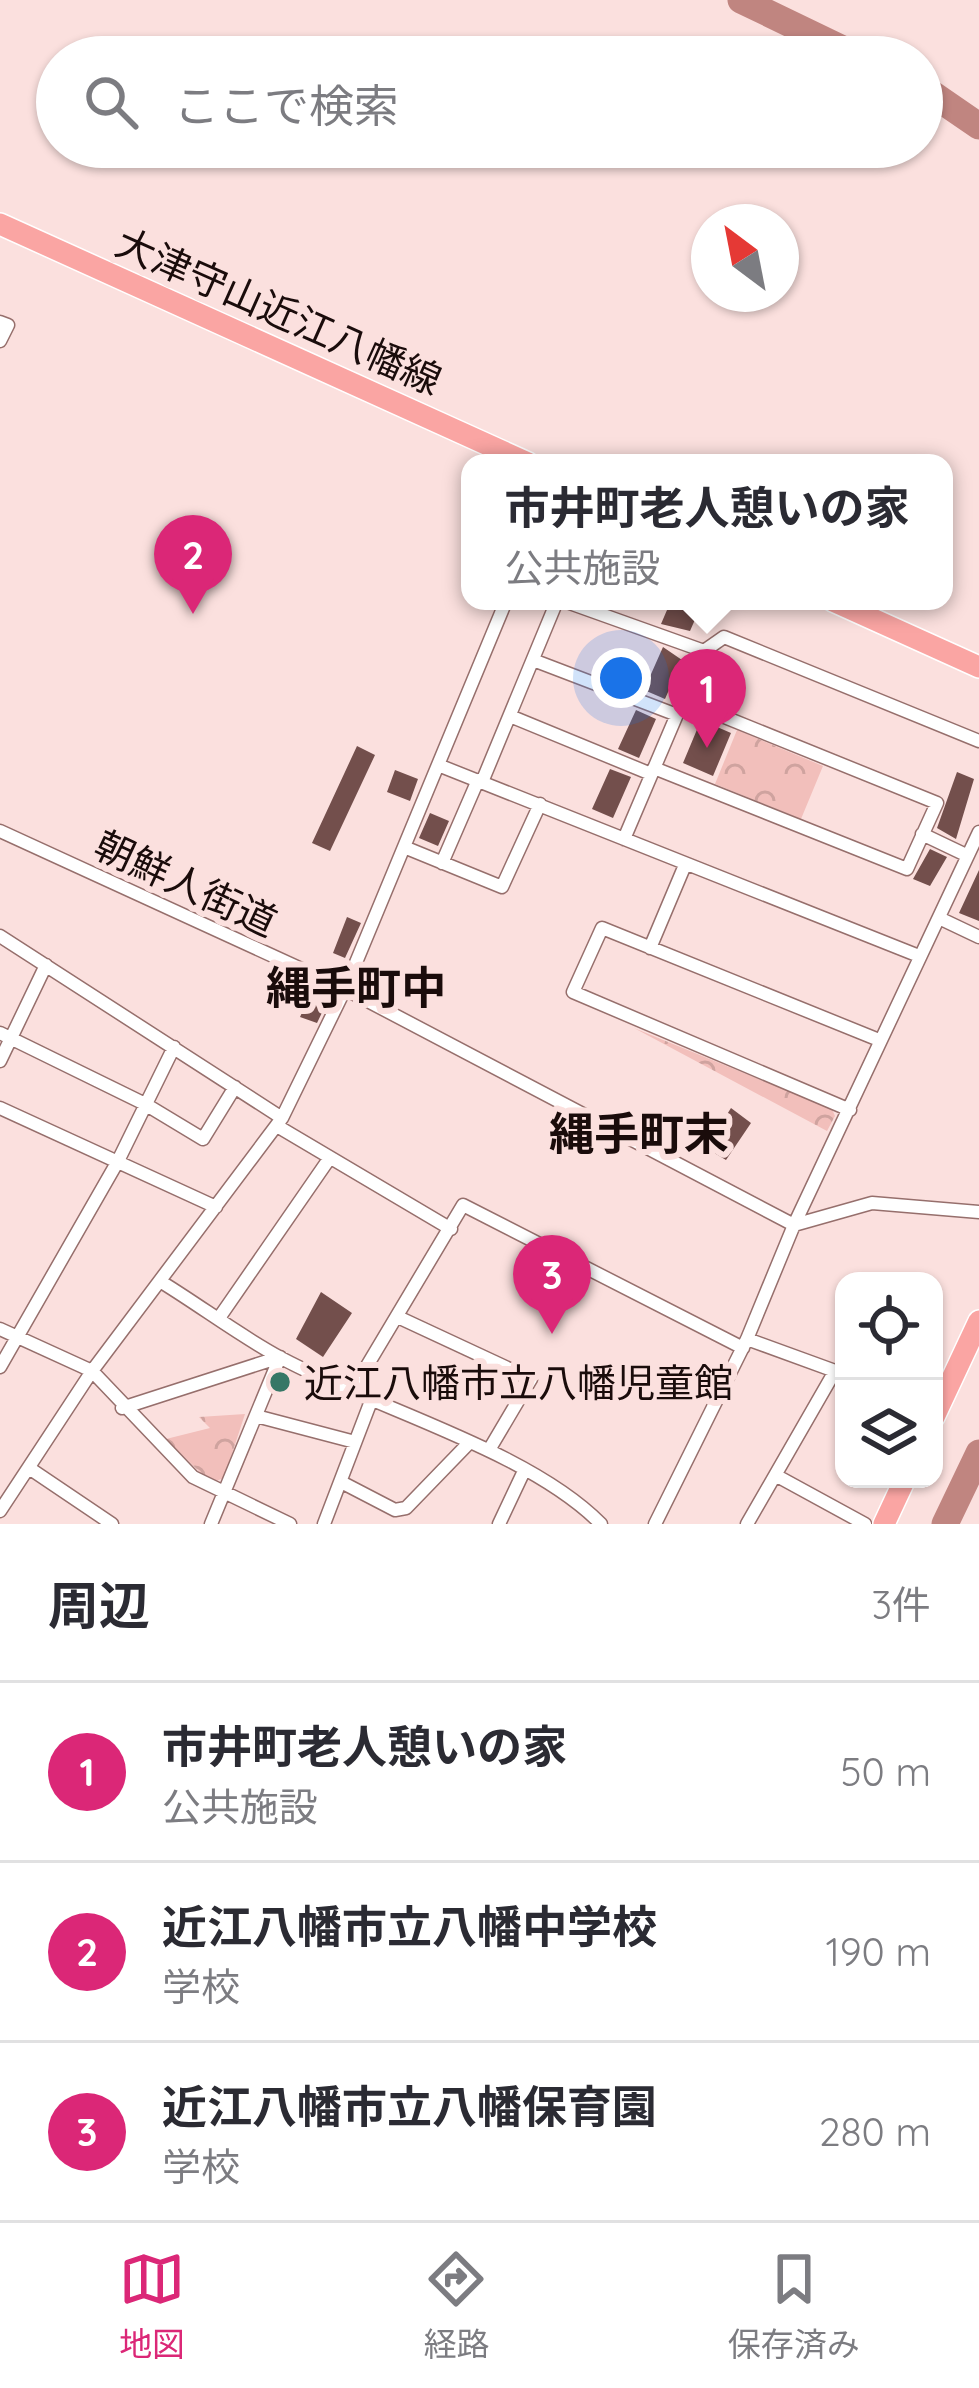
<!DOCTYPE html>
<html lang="ja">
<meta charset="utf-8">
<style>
:root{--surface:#fff;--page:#f2f2f3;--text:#2b2b33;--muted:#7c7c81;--line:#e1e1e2;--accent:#db2777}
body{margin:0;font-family:Quicksand,"Noto Sans JP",sans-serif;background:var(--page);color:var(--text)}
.controls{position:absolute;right:36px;bottom:36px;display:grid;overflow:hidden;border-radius:24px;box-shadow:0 3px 9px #0004}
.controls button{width:108px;height:108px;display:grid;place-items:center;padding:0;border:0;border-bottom:3px solid var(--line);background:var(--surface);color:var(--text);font:60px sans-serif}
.compass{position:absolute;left:691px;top:204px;width:108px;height:108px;border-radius:50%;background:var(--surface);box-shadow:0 3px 9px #0004;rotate:328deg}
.you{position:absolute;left:621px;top:678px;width:42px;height:42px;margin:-30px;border:9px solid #fff;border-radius:50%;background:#1a73e8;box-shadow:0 0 0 18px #1a73e833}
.badge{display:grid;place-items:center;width:78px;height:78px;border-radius:50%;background:var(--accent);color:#fff;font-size:39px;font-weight:700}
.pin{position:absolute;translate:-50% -99px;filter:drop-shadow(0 3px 6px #0008)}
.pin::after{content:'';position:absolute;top:63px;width:42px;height:36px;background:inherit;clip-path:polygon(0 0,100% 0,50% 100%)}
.popup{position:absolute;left:461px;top:454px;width:492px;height:156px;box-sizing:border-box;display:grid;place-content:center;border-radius:24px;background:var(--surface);filter:drop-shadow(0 3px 9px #0005);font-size:39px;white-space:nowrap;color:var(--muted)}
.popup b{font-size:45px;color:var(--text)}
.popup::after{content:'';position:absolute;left:50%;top:100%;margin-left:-24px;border:24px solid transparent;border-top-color:var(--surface)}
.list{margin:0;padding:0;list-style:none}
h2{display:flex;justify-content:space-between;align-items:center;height:156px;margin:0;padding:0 48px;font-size:51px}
h2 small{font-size:39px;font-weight:400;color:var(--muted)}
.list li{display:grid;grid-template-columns:78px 1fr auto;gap:36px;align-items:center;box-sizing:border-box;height:180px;padding:0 48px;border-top:3px solid var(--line)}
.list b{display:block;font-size:45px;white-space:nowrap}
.list p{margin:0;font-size:39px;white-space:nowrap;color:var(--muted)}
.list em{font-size:39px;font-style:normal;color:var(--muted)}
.icon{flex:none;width:66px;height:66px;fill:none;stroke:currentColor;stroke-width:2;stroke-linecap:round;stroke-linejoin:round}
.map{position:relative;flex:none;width:979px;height:1524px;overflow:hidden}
.search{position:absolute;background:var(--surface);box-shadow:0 3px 9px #0004;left:36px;right:36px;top:36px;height:132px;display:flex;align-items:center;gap:30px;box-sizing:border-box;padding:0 42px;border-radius:66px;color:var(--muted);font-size:45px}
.sheet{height:696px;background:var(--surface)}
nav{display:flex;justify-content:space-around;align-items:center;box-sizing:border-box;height:168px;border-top:3px solid var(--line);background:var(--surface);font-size:33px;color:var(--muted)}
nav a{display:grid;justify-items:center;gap:6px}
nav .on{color:var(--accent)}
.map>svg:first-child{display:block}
</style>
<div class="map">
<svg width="979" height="1524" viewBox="0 0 979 1524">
<defs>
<pattern id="park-crowns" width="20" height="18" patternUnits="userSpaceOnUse" patternTransform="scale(3)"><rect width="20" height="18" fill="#f2bfbb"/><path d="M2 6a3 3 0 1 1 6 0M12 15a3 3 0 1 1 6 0" fill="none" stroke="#cfa39f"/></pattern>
</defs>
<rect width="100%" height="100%" fill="#fbe0de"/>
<path fill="url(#park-crowns)" d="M737,730L823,766L801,819L715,784Z
M634,1028L832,1109L835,1116L827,1131Z
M245,1414L224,1478L211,1483L166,1439L210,1428L199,1417Z"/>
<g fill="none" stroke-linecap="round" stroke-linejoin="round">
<path stroke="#c08580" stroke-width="27" d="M741,0L859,57
M922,87L979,126
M945,1524L979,1453"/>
</g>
<path fill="#734f4c" d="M670,603L697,615L690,631L661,624Z
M663,647L682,660L665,699L644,690Z
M636,710L656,719L639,758L618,749Z
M701,720L731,733L713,776L683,763Z
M357,746L375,755L330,851L312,843Z
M610,769L631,777L613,818L592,809Z
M395,770L418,779L410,801L387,792Z
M957,772L974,779L956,839L937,828Z
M430,813L449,821L438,846L419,838Z
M930,849L947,857L930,886L913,879Z
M979,870V921L959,913Z
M347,917L361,923L345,958L333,953Z
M312,991L329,998L317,1023L300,1017Z
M731,1108L751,1123L726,1160L706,1148Z
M321,1292L352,1313L323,1357L296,1339Z"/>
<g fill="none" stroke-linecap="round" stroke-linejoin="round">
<g stroke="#966f6c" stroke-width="15">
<path id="street" d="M0,322L8,325L0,341
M564,601L704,651
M533,660L677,715
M510,716L651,774
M438,765L919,956
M654,768L907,869L937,803L685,701
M482,782L557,601
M0,831L345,989L794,1225L979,832
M922,834L966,855
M624,839L704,651L724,637L979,741
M404,847L502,887L540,804
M442,863L478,780
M939,918L979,937
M0,936L282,1118
M650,948L685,865
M0,1033L145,1104L203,1139L235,1087
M0,1061L46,965
M0,1108L216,1207
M850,1110L573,992L602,928L879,1040
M277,1126L451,1229
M163,1283C202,1307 240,1336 281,1358C376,1409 528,1450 601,1524
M219,1318L329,1159
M400,1318L531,1379L489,1450
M0,1329L92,1371L193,1477L290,1524
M0,1367L118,1161L174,1047
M352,1391L463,1205L743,1348
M122,1408L280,1357
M256,1416L355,1442
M29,1468L112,1524
M777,1476L865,1524
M343,1483L395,1510L406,1508L467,1445
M0,1511L92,1371L282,1118L345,989L506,601
M211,1524L280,1357
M324,1524L371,1401
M499,1524L524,1471
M655,1524L747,1339L794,1225L872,1203L979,1212
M747,1524L835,1371L747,1339"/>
</g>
<g stroke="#fff" stroke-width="24">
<path id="primary" d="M0,224L528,463
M833,601L979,667
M934,1417L979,1321
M884,1524L905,1479"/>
</g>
<use href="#street" stroke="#fff" stroke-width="12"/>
<use href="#primary" stroke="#faa5a3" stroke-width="21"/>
</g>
<circle fill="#367766" stroke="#fbe0de" stroke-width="4.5" cx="280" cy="1382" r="12"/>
<g text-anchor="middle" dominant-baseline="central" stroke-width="12" stroke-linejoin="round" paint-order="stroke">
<g font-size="39" fill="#1a0c0b" stroke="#fbe0de">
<text transform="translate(279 311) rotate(24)">大津守山近江八幡線</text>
<text transform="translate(186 883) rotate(25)">朝鮮人街道</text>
</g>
<g font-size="39" fill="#1a0c0b" stroke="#fbe0de" text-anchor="start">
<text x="304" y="1382">近江八幡市立八幡児童館</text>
</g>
<g font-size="45" font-weight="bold" fill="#1a0c0b" stroke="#fbe0de">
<text x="356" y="987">縄手町中</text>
<text x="639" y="1133">縄手町末</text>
</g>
</g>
</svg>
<div class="controls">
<button><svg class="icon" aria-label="locate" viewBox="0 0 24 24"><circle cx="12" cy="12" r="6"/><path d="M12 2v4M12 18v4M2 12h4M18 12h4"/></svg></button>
<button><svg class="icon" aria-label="layers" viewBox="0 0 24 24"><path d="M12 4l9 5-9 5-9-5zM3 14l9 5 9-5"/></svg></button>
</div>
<svg class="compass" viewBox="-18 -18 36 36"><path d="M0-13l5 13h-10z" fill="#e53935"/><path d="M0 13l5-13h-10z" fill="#7c7c81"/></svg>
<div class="you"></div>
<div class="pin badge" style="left:707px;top:748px">1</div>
<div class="popup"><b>市井町老人憩いの家</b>公共施設</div>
<div class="pin badge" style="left:193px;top:614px">2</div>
<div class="pin badge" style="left:552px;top:1334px">3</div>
<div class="search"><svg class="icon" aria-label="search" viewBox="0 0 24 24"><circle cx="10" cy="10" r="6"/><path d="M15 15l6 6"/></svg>ここで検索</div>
</div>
<section class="sheet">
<h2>周辺<small>3件</small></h2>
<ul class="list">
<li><span class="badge">1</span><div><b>市井町老人憩いの家</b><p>公共施設</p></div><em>50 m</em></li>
<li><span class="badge">2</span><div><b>近江八幡市立八幡中学校</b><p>学校</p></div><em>190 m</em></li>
<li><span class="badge">3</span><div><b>近江八幡市立八幡保育園</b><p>学校</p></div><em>280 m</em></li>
</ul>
</section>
<nav>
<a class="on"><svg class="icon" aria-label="map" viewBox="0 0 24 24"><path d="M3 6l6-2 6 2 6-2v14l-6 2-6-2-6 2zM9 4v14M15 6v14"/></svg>地図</a>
<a><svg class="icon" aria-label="directions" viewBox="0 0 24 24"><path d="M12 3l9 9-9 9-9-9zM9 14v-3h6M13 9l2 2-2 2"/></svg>経路</a>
<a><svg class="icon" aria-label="saved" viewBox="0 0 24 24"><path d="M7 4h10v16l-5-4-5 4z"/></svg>保存済み</a>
</nav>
